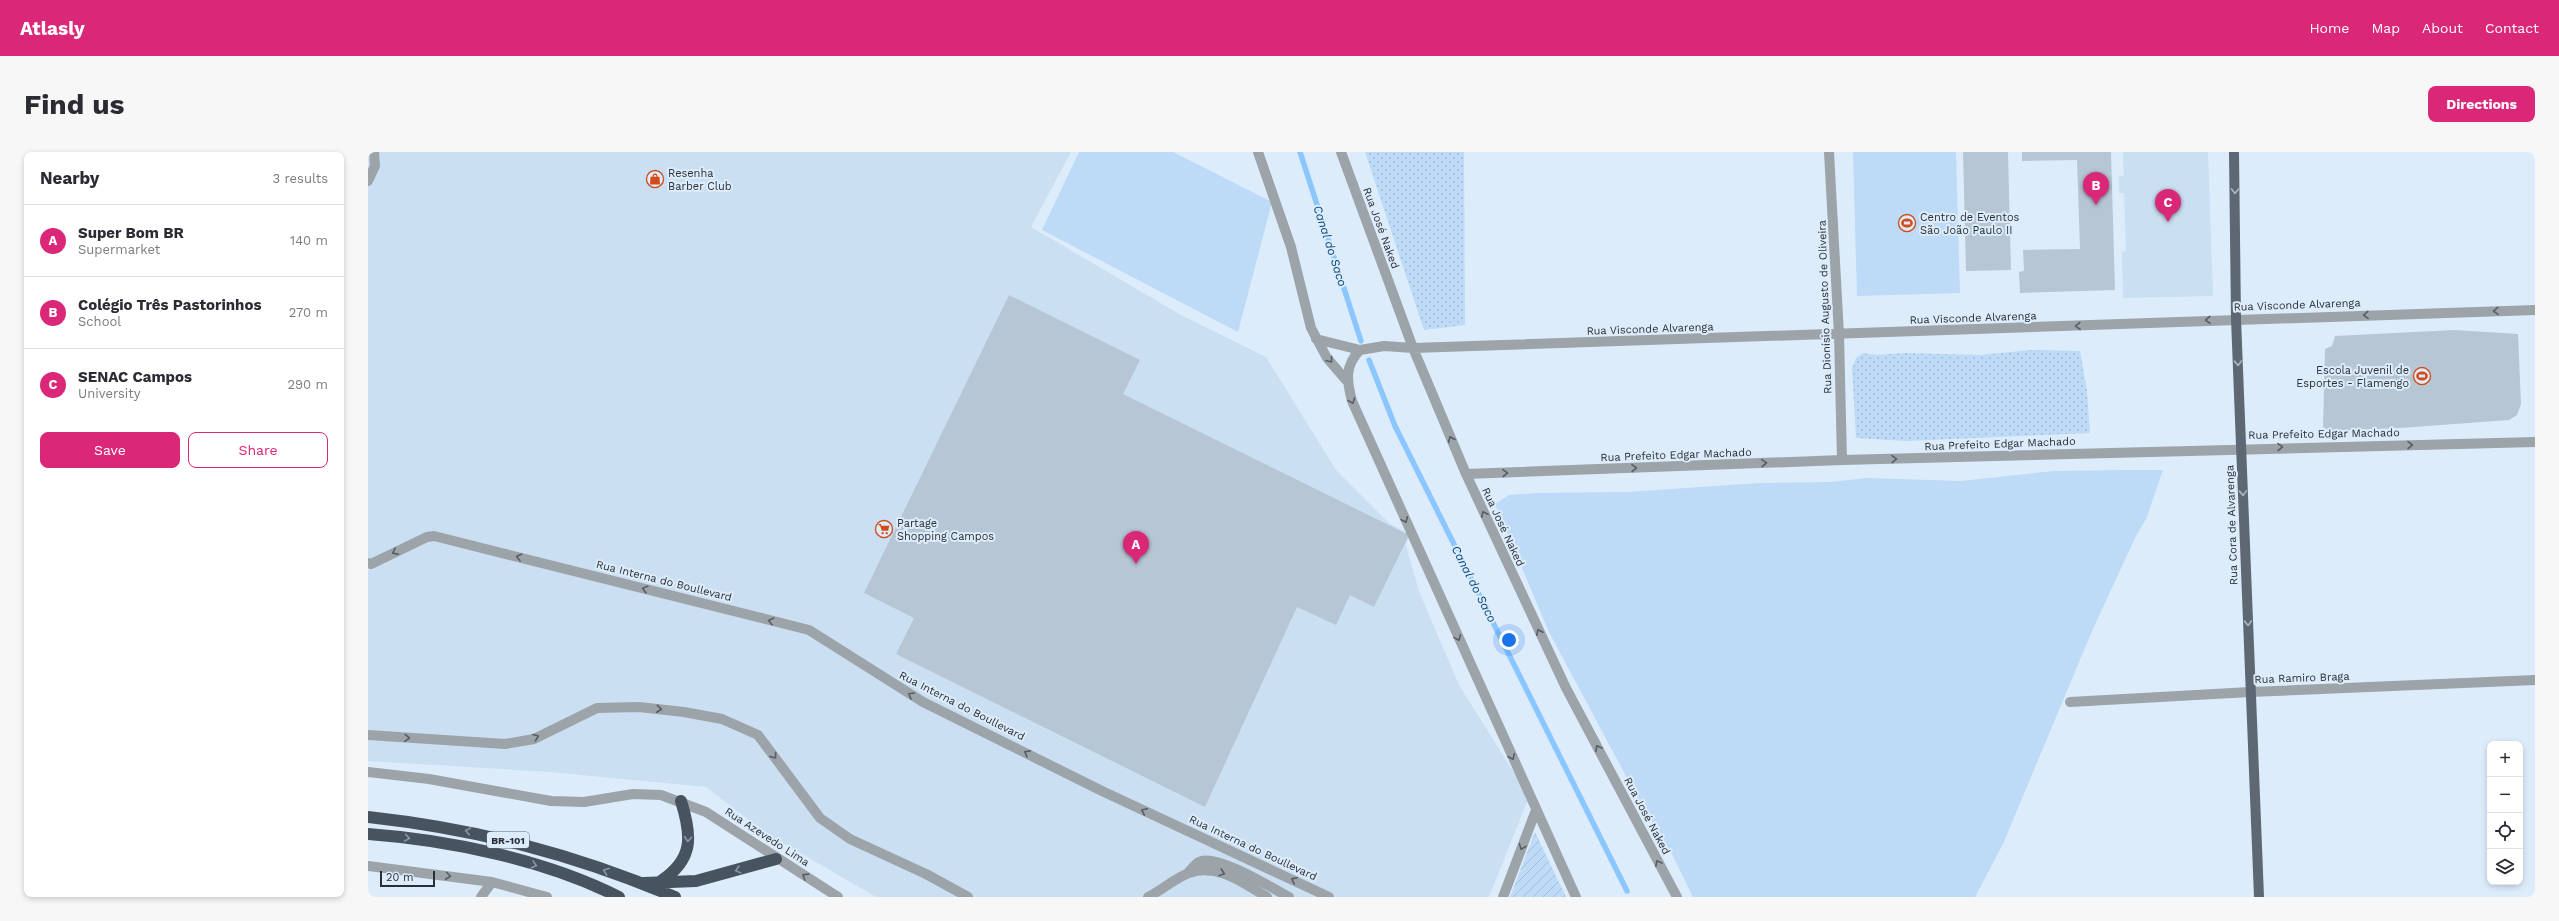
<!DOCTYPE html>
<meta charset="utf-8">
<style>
:root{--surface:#fff;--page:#f7f7f7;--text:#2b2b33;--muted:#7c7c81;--line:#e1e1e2;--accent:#db2777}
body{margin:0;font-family:"Work Sans",sans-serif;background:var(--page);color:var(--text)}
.controls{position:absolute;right:12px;bottom:12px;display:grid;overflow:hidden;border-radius:8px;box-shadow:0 2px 6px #0003}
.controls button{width:36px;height:36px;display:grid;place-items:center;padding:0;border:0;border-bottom:1px solid var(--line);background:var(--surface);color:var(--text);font:20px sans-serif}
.scale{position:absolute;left:12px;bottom:10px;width:55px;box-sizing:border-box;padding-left:4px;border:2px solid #2a2f35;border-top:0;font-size:11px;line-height:14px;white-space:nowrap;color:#2a2f35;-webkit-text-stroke:3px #ddecfb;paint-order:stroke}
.you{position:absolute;left:1141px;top:488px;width:14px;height:14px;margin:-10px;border:3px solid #fff;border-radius:50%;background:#1a73e8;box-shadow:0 0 0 6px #1a73e833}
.badge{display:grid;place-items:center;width:26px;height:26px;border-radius:50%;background:var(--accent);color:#fff;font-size:13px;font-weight:700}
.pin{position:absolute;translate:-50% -33px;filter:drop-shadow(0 1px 2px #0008)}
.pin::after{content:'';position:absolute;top:21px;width:14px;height:12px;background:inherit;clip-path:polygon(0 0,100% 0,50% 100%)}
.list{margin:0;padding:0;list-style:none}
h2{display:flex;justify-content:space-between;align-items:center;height:52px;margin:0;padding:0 16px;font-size:17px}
h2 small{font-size:13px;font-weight:400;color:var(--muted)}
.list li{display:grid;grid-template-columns:26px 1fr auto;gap:12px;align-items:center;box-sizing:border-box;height:72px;padding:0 16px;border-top:1px solid var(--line)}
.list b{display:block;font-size:15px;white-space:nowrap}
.list p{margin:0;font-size:13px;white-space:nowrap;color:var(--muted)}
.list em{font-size:13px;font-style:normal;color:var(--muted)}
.actions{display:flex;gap:8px;padding:12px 16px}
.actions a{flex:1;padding:9px 0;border:1px solid var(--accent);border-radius:8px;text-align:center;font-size:14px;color:var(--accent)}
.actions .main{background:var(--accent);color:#fff}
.icon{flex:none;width:22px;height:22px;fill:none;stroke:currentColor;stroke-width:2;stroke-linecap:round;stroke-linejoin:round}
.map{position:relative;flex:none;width:2167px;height:745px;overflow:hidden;border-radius:8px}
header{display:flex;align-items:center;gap:24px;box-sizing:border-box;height:56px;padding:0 20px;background:var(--accent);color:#fff}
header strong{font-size:19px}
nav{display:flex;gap:22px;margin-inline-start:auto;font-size:14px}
.intro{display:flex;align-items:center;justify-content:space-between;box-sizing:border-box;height:96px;padding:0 24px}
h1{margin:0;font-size:28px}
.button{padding:10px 18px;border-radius:8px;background:var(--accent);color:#fff;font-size:14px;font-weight:700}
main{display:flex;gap:24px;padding:0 24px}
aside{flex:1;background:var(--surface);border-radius:8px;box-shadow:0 2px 6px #0003}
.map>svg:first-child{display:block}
</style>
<header>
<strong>Atlasly</strong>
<nav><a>Home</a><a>Map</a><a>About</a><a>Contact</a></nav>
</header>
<div class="intro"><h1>Find us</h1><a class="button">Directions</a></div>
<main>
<aside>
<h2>Nearby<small>3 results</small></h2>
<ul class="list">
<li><span class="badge">A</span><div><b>Super Bom BR</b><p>Supermarket</p></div><em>140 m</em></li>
<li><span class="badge">B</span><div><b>Colégio Três Pastorinhos</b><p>School</p></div><em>270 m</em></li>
<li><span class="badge">C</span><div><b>SENAC Campos</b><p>University</p></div><em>290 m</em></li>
</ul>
<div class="actions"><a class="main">Save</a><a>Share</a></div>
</aside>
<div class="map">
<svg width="2167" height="745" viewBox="0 0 2167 745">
<defs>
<pattern id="grass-dots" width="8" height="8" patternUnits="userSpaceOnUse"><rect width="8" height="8" fill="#bddaf6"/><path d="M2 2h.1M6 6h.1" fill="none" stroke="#a3bbd4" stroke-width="1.8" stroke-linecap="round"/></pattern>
<pattern id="garden-furrows" width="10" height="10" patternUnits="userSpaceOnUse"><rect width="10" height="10" fill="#bddaf6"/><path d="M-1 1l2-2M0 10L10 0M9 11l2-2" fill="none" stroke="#a3bbd4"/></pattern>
</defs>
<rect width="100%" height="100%" fill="#ddecfb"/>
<path fill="#cadff2" d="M0,0H703L663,75L813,163L898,205L968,318L1022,372L1041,382L1038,394L1052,442L1091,533L1161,645L1121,745H508L398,681L338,635L182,620L0,609Z
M1755,0H1840L1845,144L1755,146L1754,100L1758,99L1756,41H1751V24H1756Z"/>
<path fill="url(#grass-dots)" d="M997,0H1096L1097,173L1056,178Z
M1663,198L1712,199L1719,239L1722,281L1538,289L1488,286L1484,216L1488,206L1495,201L1508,203L1536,201L1613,203Z"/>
<path fill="#bddaf6" d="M711,0H805L904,50L870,180L674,78Z
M1485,0H1588L1592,141L1489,144Z
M1756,318H1795L1778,367L1767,386L1724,479L1635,692L1607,745H1325L1304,702L1274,654L1181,480L1127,352L1141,343L1168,341L1259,340L1391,331L1462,330L1499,326L1592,329L1686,319Z"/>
<path fill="url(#garden-furrows)" d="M1167,680L1198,745H1142Z"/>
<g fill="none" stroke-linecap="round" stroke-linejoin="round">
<path stroke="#8cc6ff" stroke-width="5.5" d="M932,0L993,189
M1001,208L1027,274L1259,739"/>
</g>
<path fill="#b7c6d4" d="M1595,0H1640L1643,118L1598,119Z
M1654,0H1743L1747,138L1652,141L1651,120L1656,119L1655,98L1712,97L1709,8L1654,9Z
M641,143L772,208L755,242L1041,383L1006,455L982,443L968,473L929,455L837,655L528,502L546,466L496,441Z
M2086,178L2150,182L2153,252L2149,263L2141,268L2032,276L1962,279L1955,275L1957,197L1964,194L1967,184Z"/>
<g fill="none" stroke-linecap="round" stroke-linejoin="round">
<path stroke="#9ca3a9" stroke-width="10" d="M890,0L923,95L943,176L959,206L978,228
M973,0L1045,196L1098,322L1198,536L1309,745
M1461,0L1471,183L1474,308
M0,29L7,14L6,0
M948,187L992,198
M1098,322L1474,308L2167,290
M0,411L3,412L59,385L66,384L441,478L555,550L734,639L961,745
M1702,550L1882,540L2167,528
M0,583L137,592L166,587L229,556L271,555L316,560L354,567L390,583L452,666L482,687L558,722L600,745
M0,620L61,627L183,649L216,650L265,642L293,643L338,660L470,745
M0,714L124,730L179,745
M820,721C823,718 827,712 831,710C848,701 904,736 921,745
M113,745L124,730
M780,745C794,738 807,726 821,721C850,711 875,731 899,745
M1135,745L1168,658
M1208,745L984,249C979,230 976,214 992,198L1016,194L1045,196L2167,158"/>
<path stroke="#5d6873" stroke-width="10" d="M1866,0L1868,167L1891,745"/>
<path stroke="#47535f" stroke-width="12" d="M0,665C109,677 206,702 307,745
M0,682C82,688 178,708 251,745
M293,729C326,707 324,684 313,649
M276,731L328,729L408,707"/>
</g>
<defs><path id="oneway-chevron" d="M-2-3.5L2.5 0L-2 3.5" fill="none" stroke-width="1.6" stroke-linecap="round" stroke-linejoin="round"/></defs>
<g stroke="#aab7c5">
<use href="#oneway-chevron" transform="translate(1867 39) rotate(90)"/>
<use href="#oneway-chevron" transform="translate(1870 211) rotate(88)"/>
<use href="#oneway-chevron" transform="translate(1875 341) rotate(88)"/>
<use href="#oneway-chevron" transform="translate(1880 471) rotate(88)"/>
</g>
<g stroke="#585d63">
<use href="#oneway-chevron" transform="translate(2128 159) rotate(178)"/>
<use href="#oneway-chevron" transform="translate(1998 163) rotate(178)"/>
<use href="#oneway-chevron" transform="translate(1840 168) rotate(178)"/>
<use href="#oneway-chevron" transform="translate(1710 174) rotate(178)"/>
<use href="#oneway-chevron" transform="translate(962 208) rotate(52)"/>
<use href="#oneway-chevron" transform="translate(984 249) rotate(70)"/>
<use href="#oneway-chevron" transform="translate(1083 287) rotate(-113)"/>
<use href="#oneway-chevron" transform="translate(2042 293) rotate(-1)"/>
<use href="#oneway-chevron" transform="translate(1912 295) rotate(-1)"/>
<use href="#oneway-chevron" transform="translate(1526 307) rotate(-2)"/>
<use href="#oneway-chevron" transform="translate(1396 311) rotate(-2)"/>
<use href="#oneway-chevron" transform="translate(1266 316) rotate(-2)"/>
<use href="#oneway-chevron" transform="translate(1137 321) rotate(-2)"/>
<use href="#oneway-chevron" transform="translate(1116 362) rotate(-115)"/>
<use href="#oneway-chevron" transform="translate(1037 368) rotate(66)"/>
<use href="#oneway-chevron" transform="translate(27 400) rotate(154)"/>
<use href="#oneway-chevron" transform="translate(151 405) rotate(-166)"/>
<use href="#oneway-chevron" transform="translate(277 437) rotate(-165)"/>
<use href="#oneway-chevron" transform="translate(403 469) rotate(-166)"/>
<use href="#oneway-chevron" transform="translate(1171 480) rotate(-115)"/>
<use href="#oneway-chevron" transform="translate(1090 486) rotate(66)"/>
<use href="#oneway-chevron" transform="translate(543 543) rotate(-150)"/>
<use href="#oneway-chevron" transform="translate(291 557) rotate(6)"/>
<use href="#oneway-chevron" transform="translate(168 585) rotate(-21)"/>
<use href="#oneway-chevron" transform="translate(39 586) rotate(3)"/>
<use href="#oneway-chevron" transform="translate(1230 596) rotate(-118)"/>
<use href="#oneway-chevron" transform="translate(659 601) rotate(-152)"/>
<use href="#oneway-chevron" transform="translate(406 604) rotate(54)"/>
<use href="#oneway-chevron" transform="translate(1144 605) rotate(66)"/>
<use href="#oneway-chevron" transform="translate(776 659) rotate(-155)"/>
<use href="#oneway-chevron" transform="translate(1154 695) rotate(111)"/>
<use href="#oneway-chevron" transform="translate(1290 711) rotate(-118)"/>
<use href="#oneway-chevron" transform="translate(854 721) rotate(19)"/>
<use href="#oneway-chevron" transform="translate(80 724) rotate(7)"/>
<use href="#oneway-chevron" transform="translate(437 724) rotate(-148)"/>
<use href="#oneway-chevron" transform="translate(926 728) rotate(-154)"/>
</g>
<g stroke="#8a98a5">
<use href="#oneway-chevron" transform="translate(100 679) rotate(-169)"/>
<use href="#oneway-chevron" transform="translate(39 686) rotate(9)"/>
<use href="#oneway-chevron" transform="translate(320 687) rotate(94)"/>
<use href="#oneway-chevron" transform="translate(166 713) rotate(15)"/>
<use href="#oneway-chevron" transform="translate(370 718) rotate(165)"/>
<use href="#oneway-chevron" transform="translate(238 719) rotate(-159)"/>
</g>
<defs>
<g id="shop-ring" transform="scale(0.9)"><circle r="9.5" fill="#ddecfb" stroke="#d24b18" stroke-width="1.5"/><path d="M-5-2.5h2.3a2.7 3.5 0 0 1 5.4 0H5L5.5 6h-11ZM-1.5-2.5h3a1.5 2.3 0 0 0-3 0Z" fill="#d24b18"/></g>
<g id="stadium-ring" transform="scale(0.9)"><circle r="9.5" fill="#ddecfb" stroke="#d24b18" stroke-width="1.5"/><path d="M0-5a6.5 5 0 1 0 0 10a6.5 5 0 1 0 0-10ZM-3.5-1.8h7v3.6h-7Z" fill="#d24b18"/></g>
<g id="supermarket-ring" transform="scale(0.9)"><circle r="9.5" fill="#ddecfb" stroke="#d24b18" stroke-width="1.5"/><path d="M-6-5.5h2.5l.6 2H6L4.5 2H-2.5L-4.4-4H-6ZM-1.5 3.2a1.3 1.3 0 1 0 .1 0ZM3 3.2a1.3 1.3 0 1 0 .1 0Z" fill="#d24b18"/></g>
</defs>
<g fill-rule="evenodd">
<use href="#shop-ring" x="287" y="27"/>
<use href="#stadium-ring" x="1539" y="71"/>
<use href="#stadium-ring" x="2054" y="224"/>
<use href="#supermarket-ring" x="516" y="377"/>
</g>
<g text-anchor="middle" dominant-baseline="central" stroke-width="4" stroke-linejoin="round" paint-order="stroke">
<rect fill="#ddecfb" stroke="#606870" stroke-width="1" x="119" y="680" width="42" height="16" rx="3"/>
<g font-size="10" font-weight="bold" fill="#2a2f35">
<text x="140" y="688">BR-101</text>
</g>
<g font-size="11" fill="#2a2f35" stroke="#ddecfb" text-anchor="start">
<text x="300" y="21">Resenha<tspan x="300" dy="13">Barber Club</tspan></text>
<text x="1552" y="65">Centro de Eventos<tspan x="1552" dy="13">São João Paulo II</tspan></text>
<text x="2041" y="218" text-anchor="end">Escola Juvenil de<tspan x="2041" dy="13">Esportes - Flamengo</tspan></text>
<text x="529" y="371">Partage<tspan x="529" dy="13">Shopping Campos</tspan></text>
</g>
<g font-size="11" fill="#2a2f35" stroke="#ddecfb">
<text transform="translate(1013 76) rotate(70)">Rua José Naked</text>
<text transform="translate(1929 153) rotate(-2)">Rua Visconde Alvarenga</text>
<text transform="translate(1457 155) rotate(-92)">Rua Dionísio Augusto de Oliveira</text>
<text transform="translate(1605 166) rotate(-2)">Rua Visconde Alvarenga</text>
<text transform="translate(1282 177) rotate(-2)">Rua Visconde Alvarenga</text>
<text transform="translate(1956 282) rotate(-1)">Rua Prefeito Edgar Machado</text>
<text transform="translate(1632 292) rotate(-2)">Rua Prefeito Edgar Machado</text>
<text transform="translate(1308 303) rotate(-2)">Rua Prefeito Edgar Machado</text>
<text transform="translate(1864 373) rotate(-92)">Rua Cora de Alvarenga</text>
<text transform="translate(1135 375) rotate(65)">Rua José Naked</text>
<text transform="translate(296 429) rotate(14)">Rua Interna do Boullevard</text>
<text transform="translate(1934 526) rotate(-2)">Rua Ramiro Braga</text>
<text transform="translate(594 554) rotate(27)">Rua Interna do Boullevard</text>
<text transform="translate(1279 664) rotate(62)">Rua José Naked</text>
<text transform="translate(399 685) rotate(33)">Rua Azevedo Lima</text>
<text transform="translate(885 696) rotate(25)">Rua Interna do Boullevard</text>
</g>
<g font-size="12" font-style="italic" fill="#02477a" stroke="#ddecfb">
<text transform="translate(962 94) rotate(72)">Canal do Saco</text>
<text transform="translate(1106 432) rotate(63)">Canal do Saco</text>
</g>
</g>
</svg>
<div class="controls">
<button>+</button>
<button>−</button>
<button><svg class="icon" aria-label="locate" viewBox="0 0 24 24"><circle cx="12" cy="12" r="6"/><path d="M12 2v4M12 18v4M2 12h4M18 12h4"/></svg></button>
<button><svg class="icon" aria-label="layers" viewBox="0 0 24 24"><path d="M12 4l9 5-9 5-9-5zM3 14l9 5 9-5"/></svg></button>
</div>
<div class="scale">20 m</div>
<div class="you"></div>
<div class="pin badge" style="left:768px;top:412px">A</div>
<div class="pin badge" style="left:1728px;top:53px">B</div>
<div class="pin badge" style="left:1800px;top:70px">C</div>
</div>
</main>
